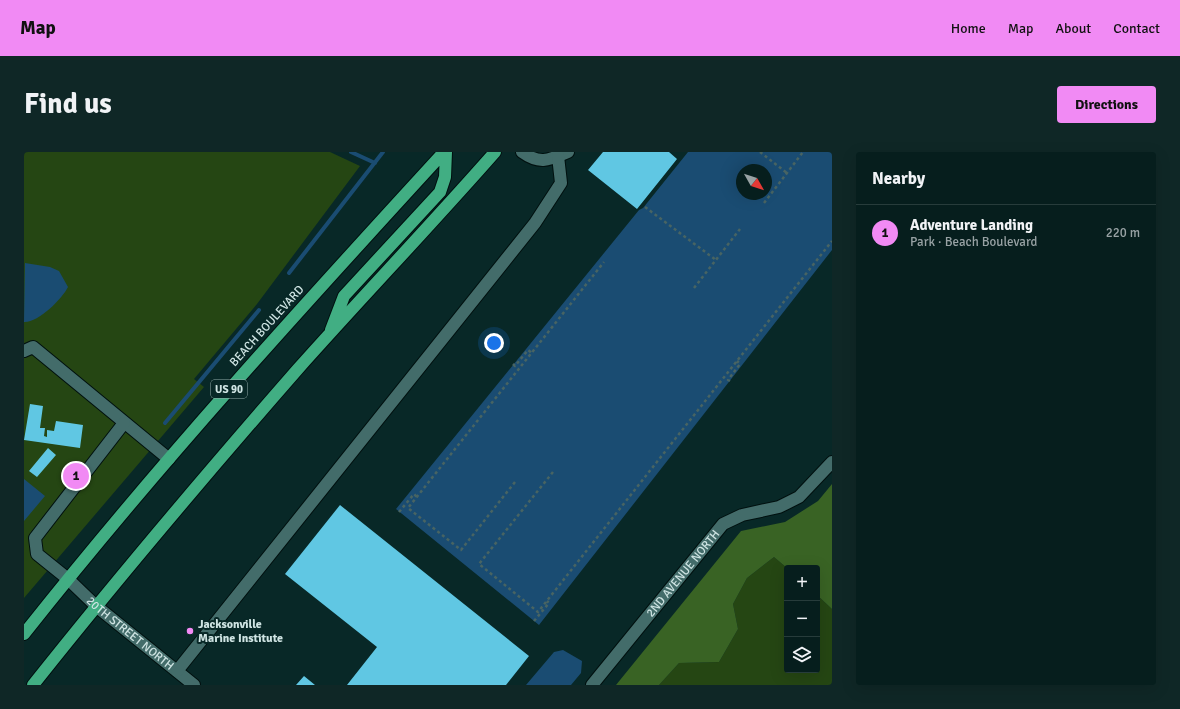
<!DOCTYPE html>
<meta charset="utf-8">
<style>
:root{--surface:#061e1d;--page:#0f2726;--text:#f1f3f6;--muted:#98a2a4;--line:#273c3b;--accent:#f18af4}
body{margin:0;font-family:Signika,sans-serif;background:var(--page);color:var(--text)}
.controls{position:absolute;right:12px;bottom:12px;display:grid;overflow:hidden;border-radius:4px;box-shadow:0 4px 16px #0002}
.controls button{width:36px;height:36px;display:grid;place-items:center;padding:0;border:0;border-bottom:1px solid var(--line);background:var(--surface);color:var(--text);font:20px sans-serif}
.compass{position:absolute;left:712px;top:12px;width:36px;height:36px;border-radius:50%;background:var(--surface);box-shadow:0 4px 16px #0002;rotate:129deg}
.you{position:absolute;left:470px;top:191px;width:14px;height:14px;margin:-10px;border:3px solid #fff;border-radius:50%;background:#1a73e8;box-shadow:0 0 0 6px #1a73e833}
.badge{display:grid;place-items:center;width:26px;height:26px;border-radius:50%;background:var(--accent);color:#111;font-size:13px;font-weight:700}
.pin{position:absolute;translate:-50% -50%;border:2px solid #fff;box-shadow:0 1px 4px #0006}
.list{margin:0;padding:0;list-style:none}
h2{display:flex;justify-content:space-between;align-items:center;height:52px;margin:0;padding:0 16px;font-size:17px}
h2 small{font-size:13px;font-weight:400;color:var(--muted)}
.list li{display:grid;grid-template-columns:26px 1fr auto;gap:12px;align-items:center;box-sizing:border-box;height:56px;padding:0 16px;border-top:1px solid var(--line)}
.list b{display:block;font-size:15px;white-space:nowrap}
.list p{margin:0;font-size:13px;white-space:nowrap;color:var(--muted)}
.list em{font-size:13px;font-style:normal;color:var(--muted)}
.icon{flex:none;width:22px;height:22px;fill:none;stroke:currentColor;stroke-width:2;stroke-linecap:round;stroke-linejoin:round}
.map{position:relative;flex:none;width:808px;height:533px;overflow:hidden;border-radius:4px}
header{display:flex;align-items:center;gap:24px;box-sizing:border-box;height:56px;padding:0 20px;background:var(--accent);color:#111}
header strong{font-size:19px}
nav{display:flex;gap:22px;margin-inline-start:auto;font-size:14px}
.intro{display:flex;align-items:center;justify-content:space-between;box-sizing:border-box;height:96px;padding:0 24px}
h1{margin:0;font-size:28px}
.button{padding:10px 18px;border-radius:4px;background:var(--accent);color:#111;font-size:14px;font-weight:700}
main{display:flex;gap:24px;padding:0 24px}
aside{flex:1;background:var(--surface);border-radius:4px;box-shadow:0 4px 16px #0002}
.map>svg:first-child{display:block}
</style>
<header>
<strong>Map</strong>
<nav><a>Home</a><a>Map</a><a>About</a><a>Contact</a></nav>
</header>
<div class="intro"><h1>Find us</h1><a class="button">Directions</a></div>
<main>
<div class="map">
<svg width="808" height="533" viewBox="0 0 808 533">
<rect width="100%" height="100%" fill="#082827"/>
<path fill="#254613" d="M0,0H306L336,14L233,152L170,227L180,235L0,446Z
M750,405L763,416V518H793V443L808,457V533H635L655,511L695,510L714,477L709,452L723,426Z"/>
<path fill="#396324" d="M808,332V457L793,443V416H763L750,405L723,426L709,452L714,477L695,510L655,511L635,533H592L717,379L761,370L794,349Z"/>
<path fill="#1a4c72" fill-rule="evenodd" d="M664,0H808V98L515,473L372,357L615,58L619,56ZM718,18H742V42H718Z
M1,111L26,115L35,119L44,135C38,147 14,171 0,170Z
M0,327L21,344L0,369Z
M539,498L558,509L557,521L547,533H502L530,500Z"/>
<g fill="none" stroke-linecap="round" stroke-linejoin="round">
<path stroke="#1a4c72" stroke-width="4" d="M327,0L351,11
M265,121L359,0
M141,271L235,158"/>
</g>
<path fill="#60c7e3" d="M579,0H645L653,7L613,57L564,18Z
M6,252L19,254L16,276H21L20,284L23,285V278L30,279L32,269L59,273L56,296L0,288Z
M24,296L32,303L13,325L5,319Z
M316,353L505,504L482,533H323L353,495L261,422Z
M280,524L291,533H272Z"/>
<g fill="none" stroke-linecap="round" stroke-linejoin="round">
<g stroke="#00100f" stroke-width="14">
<g id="minor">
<path d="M498,0C516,13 525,8 544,0"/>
<path d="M0,199L9,195L145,307"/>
<path id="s1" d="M100,271L11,386L13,402L44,427L72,454L170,533"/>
<path d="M153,519L511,71L537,31L534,4"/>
<path id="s2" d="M568,533L699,372L718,363L755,355L775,345L808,310"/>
</g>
</g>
<g stroke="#00100f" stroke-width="14">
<path id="highway" d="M307,178L320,144L416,40L421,25L422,0
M0,482C132,315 276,157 420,0
M9,533C94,426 183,321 273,218C338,145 406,74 471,0"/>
</g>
<path stroke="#486463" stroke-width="2.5" stroke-dasharray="3 3" stroke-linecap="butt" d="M736,0L763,21
M740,51L779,0
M621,55L692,108
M670,136L716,77
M489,212L491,214L504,198L508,201
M706,229L704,228L716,212L713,209
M529,320L455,412L514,460L808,89
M491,330L437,398L384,356L580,110
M375,360L390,342L393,345
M510,469L525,451L523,449"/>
<use href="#minor" stroke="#436c6a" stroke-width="12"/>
<use href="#highway" stroke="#41ae83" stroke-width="12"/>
</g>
<circle fill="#f18af4" stroke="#082827" stroke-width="1.5" cx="166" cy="479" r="4"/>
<g text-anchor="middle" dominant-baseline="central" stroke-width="4" stroke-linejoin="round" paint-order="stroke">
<rect fill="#082827" stroke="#93acab" stroke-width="1" x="187" y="228" width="36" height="18" rx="3"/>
<g font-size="11" font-weight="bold" fill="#cfe4e3">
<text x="205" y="237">US 90</text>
</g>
<g font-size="12" fill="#cfe4e3" stroke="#082827">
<text transform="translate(243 174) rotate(-48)">BEACH BOULEVARD</text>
<text stroke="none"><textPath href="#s2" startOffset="144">2ND AVENUE NORTH</textPath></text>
<text stroke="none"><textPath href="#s1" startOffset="284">20TH STREET NORTH</textPath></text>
</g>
<g font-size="12" font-weight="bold" fill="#cfe4e3" stroke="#082827" text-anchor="start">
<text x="174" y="472">Jacksonville<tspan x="174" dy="14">Marine Institute</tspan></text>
</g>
</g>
</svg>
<div class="controls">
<button>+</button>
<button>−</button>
<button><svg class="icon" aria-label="layers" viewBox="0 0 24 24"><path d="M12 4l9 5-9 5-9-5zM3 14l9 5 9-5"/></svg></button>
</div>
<svg class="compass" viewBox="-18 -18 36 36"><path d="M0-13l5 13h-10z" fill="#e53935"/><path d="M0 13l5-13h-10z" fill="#98a2a4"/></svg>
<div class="you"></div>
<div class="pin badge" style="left:52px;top:324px">1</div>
</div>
<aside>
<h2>Nearby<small></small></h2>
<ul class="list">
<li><span class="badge">1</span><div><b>Adventure Landing</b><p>Park · Beach Boulevard</p></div><em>220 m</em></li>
</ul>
</aside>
</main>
